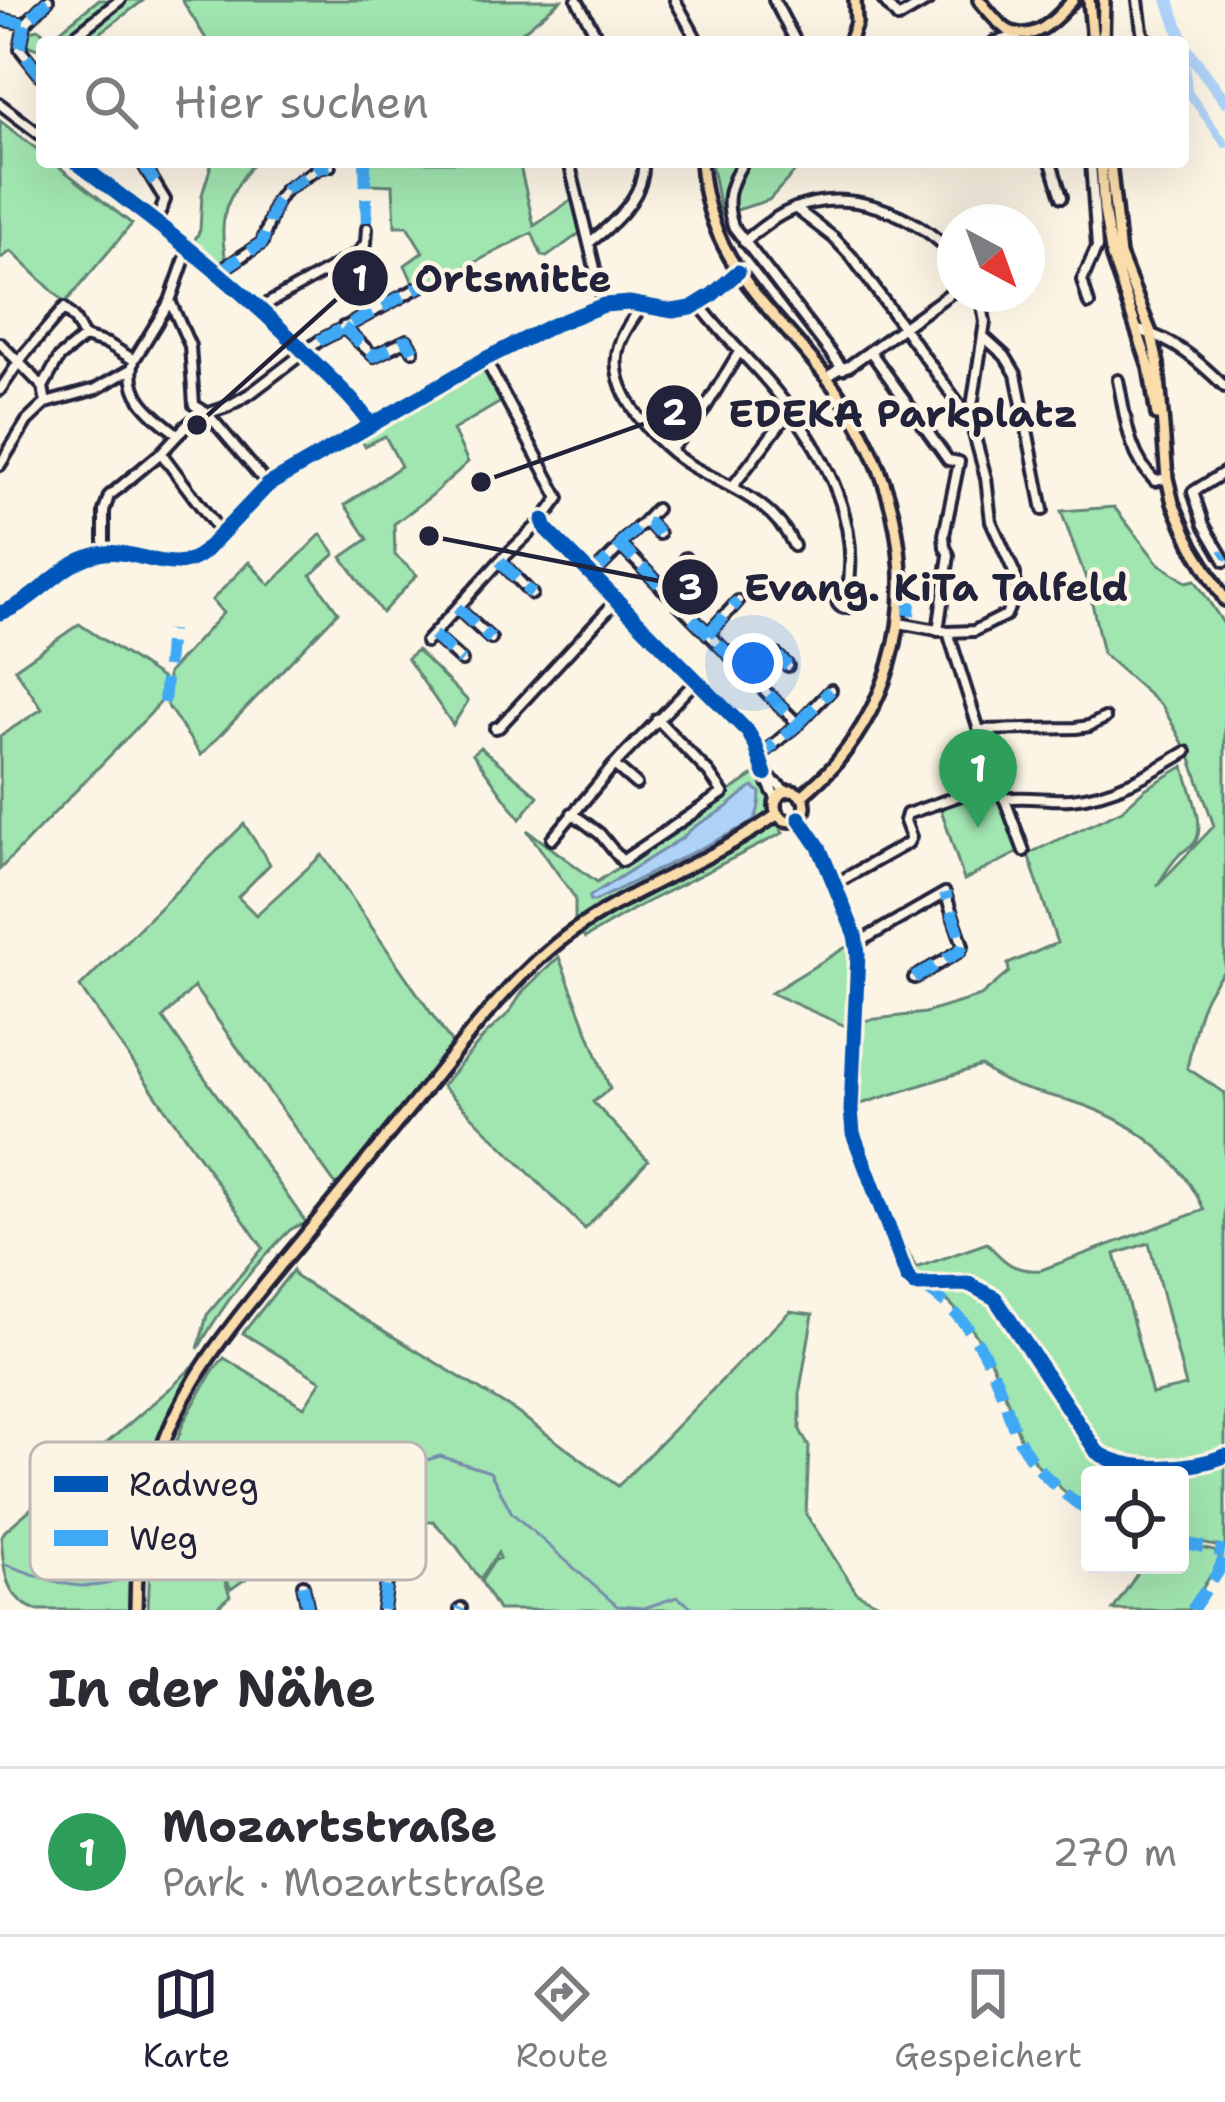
<!DOCTYPE html>
<html lang="de">
<meta charset="utf-8">
<style>
:root{--surface:#fff;--page:#f7f7f7;--text:#2b2b33;--muted:#7c7c81;--line:#e1e1e2;--accent:#22223b}
body{margin:0;font-family:"Shantell Sans",sans-serif;background:var(--page);color:var(--text)}
.controls{position:absolute;right:36px;bottom:36px;display:grid;overflow:hidden;border-radius:12px;box-shadow:0 12px 48px #0002}
.controls button{width:108px;height:108px;display:grid;place-items:center;padding:0;border:0;border-bottom:3px solid var(--line);background:var(--surface);color:var(--text);font:60px sans-serif}
.compass{position:absolute;left:937px;top:204px;width:108px;height:108px;border-radius:50%;background:var(--surface);box-shadow:0 12px 48px #0002;rotate:139deg}
.you{position:absolute;left:753px;top:663px;width:42px;height:42px;margin:-30px;border:9px solid #fff;border-radius:50%;background:#1a73e8;box-shadow:0 0 0 18px #1a73e833}
.badge{display:grid;place-items:center;width:78px;height:78px;border-radius:50%;background:var(--accent);color:#fff;font-size:39px;font-weight:700}
.pin{position:absolute;translate:-50% -99px;filter:drop-shadow(0 3px 6px #0008)}
.pin::after{content:'';position:absolute;top:63px;width:42px;height:36px;background:inherit;clip-path:polygon(0 0,100% 0,50% 100%)}
.list{margin:0;padding:0;list-style:none}
h2{display:flex;justify-content:space-between;align-items:center;height:156px;margin:0;padding:0 48px;font-size:51px}
h2 small{font-size:39px;font-weight:400;color:var(--muted)}
.list li{display:grid;grid-template-columns:78px 1fr auto;gap:36px;align-items:center;box-sizing:border-box;height:168px;padding:0 48px;border-top:3px solid var(--line)}
.list b{display:block;font-size:45px;white-space:nowrap}
.list p{margin:0;font-size:39px;white-space:nowrap;color:var(--muted)}
.list em{font-size:39px;font-style:normal;color:var(--muted)}
.icon{flex:none;width:66px;height:66px;fill:none;stroke:currentColor;stroke-width:2;stroke-linecap:round;stroke-linejoin:round}
.map{position:relative;flex:none;width:1225px;height:1610px;overflow:hidden}
.search{position:absolute;background:var(--surface);box-shadow:0 12px 48px #0002;left:36px;right:36px;top:36px;height:132px;display:flex;align-items:center;gap:30px;box-sizing:border-box;padding:0 42px;border-radius:12px;color:var(--muted);font-size:45px}
.sheet{height:324px;background:var(--surface)}
nav{display:flex;justify-content:space-around;align-items:center;box-sizing:border-box;height:168px;border-top:3px solid var(--line);background:var(--surface);font-size:33px;color:var(--muted)}
nav a{display:grid;justify-items:center;gap:6px}
nav .on{color:var(--accent)}
.map>svg:first-child{display:block}
</style>
<div class="map">
<svg width="1225" height="1610" viewBox="0 0 1225 1610">
<rect width="100%" height="100%" fill="#fcf5e5"/>
<filter id="ink" filterUnits="userSpaceOnUse"><feTurbulence type="fractalNoise" baseFrequency=".00833" numOctaves="2"/><feDisplacementMap in="SourceGraphic" scale="24" xChannelSelector="R" yChannelSelector="G"/><feConvolveMatrix kernelMatrix="1 2 1 2 8 2 1 2 1" color-interpolation-filters="sRGB"/></filter>
<g filter="url(#ink)">
<path fill="#a1e5b0" stroke="#628476" stroke-width="3" fill-rule="evenodd" d="M98,0H144L88,42H42V58L38,49L29,46L26,40L29,31L39,29L44,33L47,41Z
M182,0H561L510,42H208Z
M0,121L42,153V162H53L132,224L65,303L11,251L0,259Z
M212,162H254C227,197 217,216 226,261L218,262L192,245L200,230L202,195Z
M368,162H519L534,226L574,198L583,231L547,257L542,256L532,233L429,286L414,285L405,265L423,252L407,226H395L393,185L370,184Z
M711,162H810L799,167L769,200L721,215Z
M483,371L489,376L504,400L453,430L468,462L431,496L394,524L395,555L417,575L382,613L342,557L368,539L345,505L401,466L385,436L365,446L360,438Z
M1114,507L1158,563L1186,582L1195,580L1225,626V970C1197,1000 1196,1029 1187,1068L1225,1093V1548L1180,1539V1475H1090V1510C1067,1495 1043,1474 1027,1451C1016,1434 1013,1415 1006,1397C991,1358 973,1320 939,1294L941,1285C988,1282 993,1305 1021,1329C989,1282 976,1276 919,1283L909,1274L876,1186L916,1268L987,1243C1004,1262 1014,1272 1041,1270L1204,1210C1182,1160 1138,1125 1086,1106C1048,1092 1014,1093 981,1066L855,1106L856,1031L859,1021L925,1013L981,996L1009,972L1008,964L1057,943L1028,854L1122,810L1145,789L1184,766C1188,786 1207,825 1195,842C1194,845 1182,852 1180,854C1171,863 1163,876 1157,886L1214,826L1190,756L1163,707L1103,654L1088,584L1061,511ZM1149,1243L1186,1386L1152,1394L1115,1254Z
M321,534L335,554L311,575L338,612L201,755L167,705L168,673L223,613L212,600L249,562L270,585Z
M79,624L163,679L162,699L151,713L0,869V736L42,709L15,669Z
M417,650L468,701L453,725L407,658Z
M480,747L538,796L520,819L473,754Z
M758,772L769,792V809L783,833L641,905L585,938L575,923V898L527,830L597,882Z
M995,788L1019,852L964,880L939,803Z
M244,824L270,864L238,897L256,915L322,855L455,1048L338,1188L194,987L163,1018L307,1224L297,1226L290,1230C254,1265 222,1305 198,1349L207,1315L263,1248L80,987Z
M851,944L850,1028L771,993Z
M559,957L610,1089L593,1102L648,1160L585,1229L442,1086L485,1035L509,1013L524,990Z
M293,1270L296,1277L515,1411L618,1486L790,1311L813,1314L800,1389V1430L809,1447L806,1514L857,1593L891,1610H498L481,1581L494,1561L500,1558L498,1553L480,1579L457,1547L433,1521L397,1526L400,1505L394,1526L378,1528L277,1557L231,1589L222,1572L230,1596L213,1610H148L151,1538L159,1521L157,1509L163,1480L184,1421L212,1372L224,1358L304,1407L321,1381L243,1333Z
M204,1355L167,1421L145,1481L134,1556L132,1610H36C3,1597 4,1568 1,1537L5,1531L174,1385Z
M1180,1543L1214,1551L1221,1559L1189,1610H1113L1143,1565H1180Z"/>
<path fill="#afd3f7" stroke="#778cac" stroke-width="3" d="M753,787L760,792C760,803 759,813 753,822L595,901H590V896L682,838C693,826 704,821 718,813C731,806 740,794 753,787Z"/>
<g fill="none" stroke-linecap="round" stroke-linejoin="round">
<path stroke="#778cac" stroke-width="3" d="M407,1466L440,1456L490,1472L512,1513L617,1606L644,1608L677,1597L696,1610
M7,1565C43,1577 78,1595 116,1581
M153,1571L235,1520L399,1468"/>
<path stroke="#afd3f7" stroke-width="8" d="M1185,47L1188,92L1225,144"/>
<path stroke="#afd3f7" stroke-width="12" d="M1168,0L1185,47L1225,101"/>
<g stroke="#22223b" stroke-width="16">
<path id="minor" d="M577,0L600,42
M675,0L698,42
M774,0L796,42
M883,0L898,18L929,0
M1138,0L1142,31L1147,42
M0,19L25,24L48,0
M25,24L20,49L42,77
M67,42L120,0
M994,42L1018,36
M0,104L42,136
M76,162C160,225 241,286 314,362C334,382 356,401 371,425
M142,162L165,200L156,222
M569,162L604,305
M743,162C729,185 724,201 733,226L843,369
M1051,162L1062,197
M795,208L834,238L852,257L969,418
M590,242C614,224 646,194 643,162
M744,242C758,230 774,217 791,210C849,185 915,214 955,256
M220,271L262,243L276,202L285,190L319,168L330,166
M170,301L190,346L194,405L207,413L268,485
M699,304C721,334 749,359 773,388C819,443 863,518 847,593
M1089,304L1082,280L1097,247L1091,162
M643,305C634,317 623,332 619,346C605,390 658,447 693,467C732,489 774,502 794,546
M260,308L358,253L366,243L367,228
M343,327L374,356L407,340L413,351
M1138,330C1174,339 1200,362 1225,387
M983,336L1005,356L1016,374L1043,510
M0,343L43,387L46,403
M870,351L948,460L959,462
M827,378L837,370L849,366L955,290
M1118,380C1126,417 1127,453 1155,481L1167,478
M43,387L59,358L84,337
M0,390L23,356L64,308L75,320L84,337L108,344L134,360
M177,434C152,414 125,396 134,360L170,301L189,247
M670,450L703,412L739,352
M161,453L221,533
M0,465L27,421L46,403L96,389L131,369
M1225,472L1193,492L1204,525L1225,561
M733,486L790,411
M543,520L546,529L748,732C761,753 762,778 777,799
M643,523L656,509
M621,546L623,541L643,523L650,524L659,534
M104,553V511L109,496L161,453L186,426L197,417L227,407L251,393L319,341L423,285
M500,561L532,594
M591,576L621,546L798,724L759,757
M662,588L687,568L685,558
M837 600a8 8 0 1 1 16 0a8 8 0 1 1-16 0Z
M457,608L491,639
M0,613C39,601 63,557 105,553C139,549 174,578 204,552L268,485L485,359L553,325L604,305L629,303L673,311L691,308L712,295L738,272
M899,623L948,632L974,631L1006,615L1015,594V574L991,521L986,478L970,419L985,322L980,294
M938,631L949,555L945,547L944,535L959,462
M948,632L979,730L1024,851
M708,634L738,601
M433,635L462,661
M426,642L500,561L543,520L559,498L485,359
M752,678L777,655L788,666
M798,724L831,690
M495,728L499,727L616,601
M979,730L1076,728L1089,726L1105,718
M614,765L636,784
M765,774L787,792
M1004,799C1026,795 1049,801 1071,799C1114,795 1151,773 1186,752
M572,813L600,834L622,861L723,793L709,773L657,719
M799,818L819,847L855,935L858,954L851,1110L853,1133L907,1277L915,1285L969,1284L995,1298L1097,1452C1130,1474 1189,1470 1225,1456
M552,839L614,765L697,680
M835,884L908,843L911,837L905,821L907,814L998,782
M856,944L945,893L963,945L960,951L914,978
M303,1585L308,1610
M383,1610L389,1568
M460,1610L461,1608"/>
</g>
<g stroke="#22223b" stroke-width="18">
<path id="major" d="M979,0C987,9 996,22 1006,29C1033,46 1057,18 1073,0
M1089,0L1093,42
M849,42L856,23L855,0
M1103,42L1104,0
M701,162C708,263 770,305 827,378C914,489 932,644 840,758C829,773 815,784 801,797
M1101,162L1104,210L1112,257L1149,366L1157,415
M1110,162L1120,255L1151,333L1158,364L1167,478L1173,503L1192,546L1225,600
M775 806a15 15 0 1 1 30 0a15 15 0 1 1-30 0Z
M136,1610C136,1549 145,1489 168,1432C194,1370 237,1318 279,1267C318,1220 357,1173 395,1126C448,1063 500,987 565,937C631,887 711,863 778,814"/>
</g>
<use href="#minor" stroke="#fcf5e5" stroke-width="8"/>
<use href="#major" stroke="#faddab" stroke-width="9"/>
<path stroke="#3fa9f5" stroke-width="12" stroke-dasharray="24 12" stroke-linecap="butt" d="M0,19L25,24L48,0
M25,24L20,49L42,77
M142,162L161,192
M365,162L367,228
M220,271L262,243L276,202L285,190L319,168L330,166
M343,327L374,356L407,340L413,351
M319,341L423,285
M621,546L623,541L643,523L650,524L659,534
M1222,556L1225,554
M500,561L532,594
M591,576L621,546L798,724L759,757
M662,588L687,568L685,558
M457,608L491,639
M909,615L910,601
M708,634L738,601
M433,635L462,661
M752,678L777,655L788,666
M164,703L170,630
M798,724L831,690
M914,978L960,951L963,945L945,893
M926,1289C965,1314 986,1351 1002,1394C1008,1409 1011,1424 1018,1438C1033,1468 1062,1494 1090,1512
M1180,1542L1225,1552
M303,1585L308,1610
M383,1610L389,1568
M460,1610L461,1608
M1192,1610L1218,1572L1225,1555"/>
<g stroke="#fcf5e5" stroke-width="22">
<path id="cycleway" d="M76,162C160,225 241,286 314,362C334,382 356,401 371,425
M543,520L546,529L748,732L755,744L765,774
M0,613C39,601 63,557 105,553C139,549 174,578 204,552L268,485L485,359L553,325L604,305L629,303L673,311L691,308L712,295L738,272
M799,818L819,847L855,935L858,954L851,1110L853,1133L907,1277L915,1285L969,1284L995,1298L1097,1452C1130,1474 1189,1470 1225,1456"/>
</g>
<use href="#cycleway" stroke="#0057b8" stroke-width="15"/>
</g>
</g>
<rect x="30" y="1442" width="396" height="138" rx="18" fill="#fcf5e5" stroke="#bbb6b2" stroke-width="3"/>
<rect x="54" y="1476" width="54" height="16" fill="#0057b8"/>
<rect x="54" y="1530" width="54" height="16" fill="#3fa9f5"/>
<g font-size="33" fill="#22223b">
<text x="129" y="1496">Radweg</text>
<text x="129" y="1550">Weg</text>
</g>
<path fill="none" stroke="#22223b" stroke-width="4.5" d="M197 425L360 278M481 482L674 413M429 536L690 587"/>
<g fill="#22223b" stroke="#fcf5e5" stroke-width="4.5">
<circle cx="197" cy="425" r="12"/>
<circle cx="481" cy="482" r="12"/>
<circle cx="429" cy="536" r="12"/>
<circle cx="360" cy="278" r="30"/>
<circle cx="674" cy="413" r="30"/>
<circle cx="690" cy="587" r="30"/>
</g>
<g font-size="36" text-anchor="middle" font-weight="bold" fill="#fff">
<text x="360" y="291">1</text>
<text x="674" y="425">2</text>
<text x="690" y="600">3</text>
</g>
<g font-size="39" text-anchor="middle" font-weight="bold" fill="#22223b" stroke="#fcf5e5" stroke-width="9" stroke-linejoin="round" paint-order="stroke">
<text x="513" y="292">Ortsmitte</text>
<text x="903" y="427">EDEKA Parkplatz</text>
<text x="936" y="601">Evang. KiTa Talfeld</text>
</g>
</svg>
<div class="controls">
<button><svg class="icon" aria-label="locate" viewBox="0 0 24 24"><circle cx="12" cy="12" r="6"/><path d="M12 2v4M12 18v4M2 12h4M18 12h4"/></svg></button>
</div>
<svg class="compass" viewBox="-18 -18 36 36"><path d="M0-13l5 13h-10z" fill="#e53935"/><path d="M0 13l5-13h-10z" fill="#7c7c81"/></svg>
<div class="you"></div>
<div class="pin badge" style="left:978px;top:828px;background:#2e9e5b">1</div>
<div class="search"><svg class="icon" aria-label="search" viewBox="0 0 24 24"><circle cx="10" cy="10" r="6"/><path d="M15 15l6 6"/></svg>Hier suchen</div>
</div>
<section class="sheet">
<h2>In der Nähe<small></small></h2>
<ul class="list">
<li><span class="badge" style="background:#2e9e5b">1</span><div><b>Mozartstraße</b><p>Park · Mozartstraße</p></div><em>270 m</em></li>
</ul>
</section>
<nav>
<a class="on"><svg class="icon" aria-label="map" viewBox="0 0 24 24"><path d="M3 6l6-2 6 2 6-2v14l-6 2-6-2-6 2zM9 4v14M15 6v14"/></svg>Karte</a>
<a><svg class="icon" aria-label="directions" viewBox="0 0 24 24"><path d="M12 3l9 9-9 9-9-9zM9 14v-3h6M13 9l2 2-2 2"/></svg>Route</a>
<a><svg class="icon" aria-label="saved" viewBox="0 0 24 24"><path d="M7 4h10v16l-5-4-5 4z"/></svg>Gespeichert</a>
</nav>
